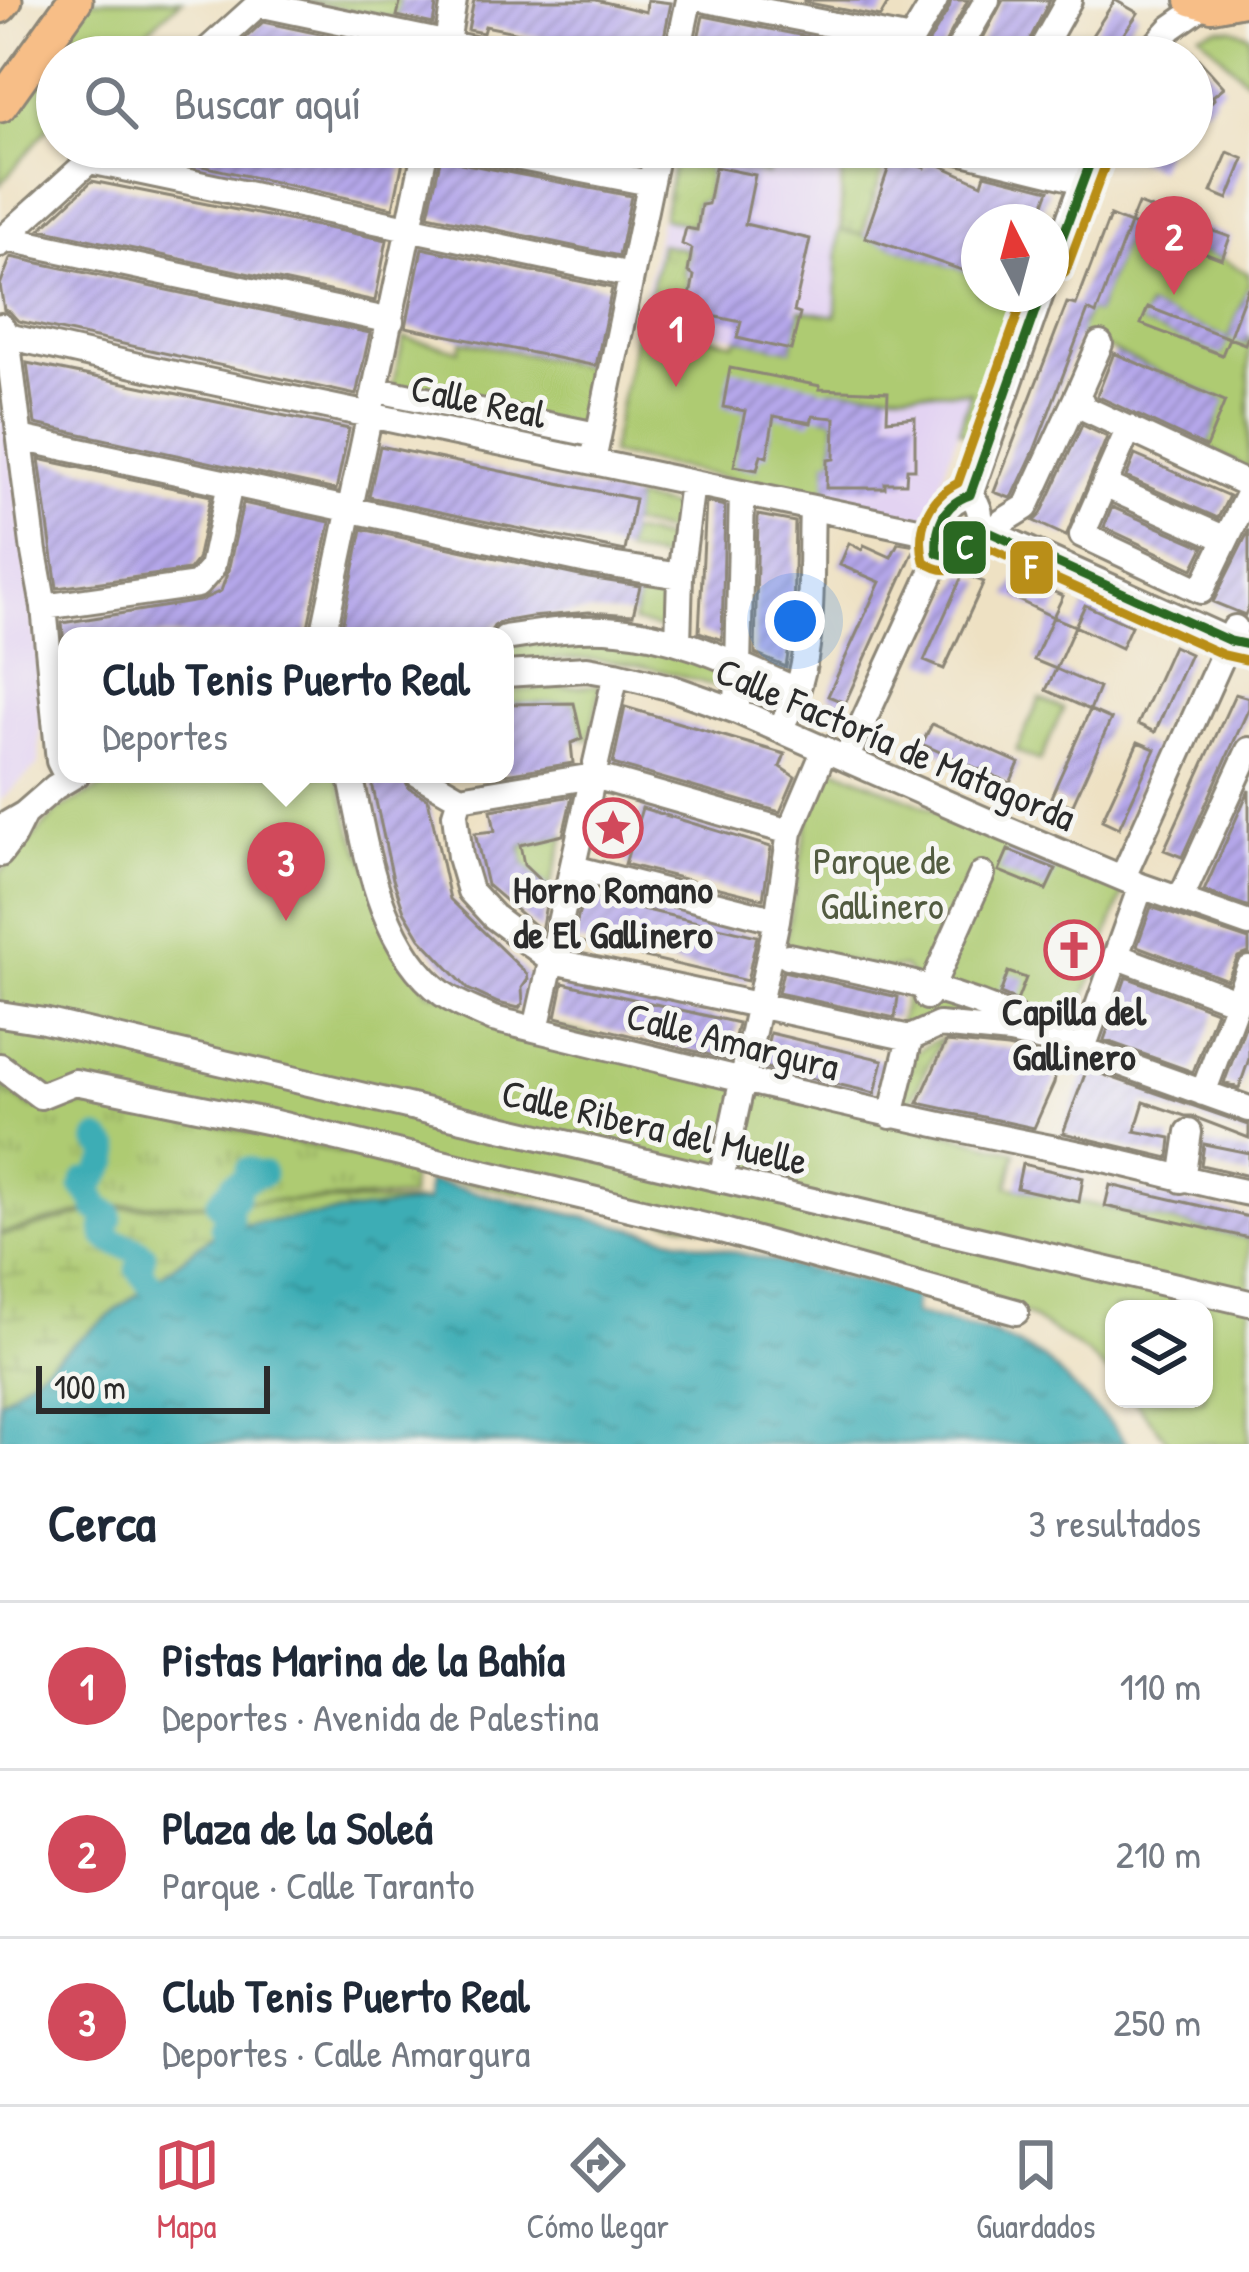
<!DOCTYPE html>
<html lang="es">
<meta charset="utf-8">
<style>
:root{--surface:#fff;--page:#f6f6f7;--text:#1f2937;--muted:#747a83;--line:#e0e1e3;--accent:#d1495b}
body{margin:0;font-family:"Patrick Hand",sans-serif;background:var(--page);color:var(--text)}
.controls{position:absolute;right:36px;bottom:36px;display:grid;overflow:hidden;border-radius:24px;box-shadow:0 3px 9px #0004}
.controls button{width:108px;height:108px;display:grid;place-items:center;padding:0;border:0;border-bottom:3px solid var(--line);background:var(--surface);color:var(--text);font:60px sans-serif}
.compass{position:absolute;left:961px;top:204px;width:108px;height:108px;border-radius:50%;background:var(--surface);box-shadow:0 3px 9px #0004;rotate:354deg}
.scale{position:absolute;left:36px;bottom:30px;width:234px;box-sizing:border-box;padding-left:12px;border:6px solid #2b2b2b;border-top:0;font-size:33px;line-height:42px;white-space:nowrap;color:#2b2b2b;-webkit-text-stroke:9px #f6f6f2;paint-order:stroke}
.you{position:absolute;left:795px;top:621px;width:42px;height:42px;margin:-30px;border:9px solid #fff;border-radius:50%;background:#1a73e8;box-shadow:0 0 0 18px #1a73e833}
.badge{display:grid;place-items:center;width:78px;height:78px;border-radius:50%;background:var(--accent);color:#fff;font-size:39px;font-weight:700}
.pin{position:absolute;translate:-50% -99px;filter:drop-shadow(0 3px 6px #0008)}
.pin::after{content:'';position:absolute;top:63px;width:42px;height:36px;background:inherit;clip-path:polygon(0 0,100% 0,50% 100%)}
.popup{position:absolute;left:58px;top:627px;width:456px;height:156px;box-sizing:border-box;display:grid;place-content:center;border-radius:24px;background:var(--surface);filter:drop-shadow(0 3px 9px #0005);font-size:39px;white-space:nowrap;color:var(--muted)}
.popup b{font-size:45px;color:var(--text)}
.popup::after{content:'';position:absolute;left:50%;top:100%;margin-left:-24px;border:24px solid transparent;border-top-color:var(--surface)}
.list{margin:0;padding:0;list-style:none}
h2{display:flex;justify-content:space-between;align-items:center;height:156px;margin:0;padding:0 48px;font-size:51px}
h2 small{font-size:39px;font-weight:400;color:var(--muted)}
.list li{display:grid;grid-template-columns:78px 1fr auto;gap:36px;align-items:center;box-sizing:border-box;height:168px;padding:0 48px;border-top:3px solid var(--line)}
.list b{display:block;font-size:45px;white-space:nowrap}
.list p{margin:0;font-size:39px;white-space:nowrap;color:var(--muted)}
.list em{font-size:39px;font-style:normal;color:var(--muted)}
.icon{flex:none;width:66px;height:66px;fill:none;stroke:currentColor;stroke-width:2;stroke-linecap:round;stroke-linejoin:round}
.map{position:relative;flex:none;width:1249px;height:1444px;overflow:hidden}
.search{position:absolute;background:var(--surface);box-shadow:0 3px 9px #0004;left:36px;right:36px;top:36px;height:132px;display:flex;align-items:center;gap:30px;box-sizing:border-box;padding:0 42px;border-radius:66px;color:var(--muted);font-size:45px}
.sheet{height:660px;background:var(--surface)}
nav{display:flex;justify-content:space-around;align-items:center;box-sizing:border-box;height:168px;border-top:3px solid var(--line);background:var(--surface);font-size:33px;color:var(--muted)}
nav a{display:grid;justify-items:center;gap:6px}
nav .on{color:var(--accent)}
.map>svg:first-child{display:block}
</style>
<div class="map">
<svg width="1249" height="1444" viewBox="0 0 1249 1444">
<defs>
<pattern id="grass-tufts" width="24" height="20" patternUnits="userSpaceOnUse" patternTransform="scale(3)"><rect width="24" height="20" fill="#aecb72"/><path d="M3 7l-1-3M5 7V3M7 7l1-3M15 17l-1-3M17 17v-4M19 17l1-3" fill="none" stroke="#96ae63"/></pattern>
<pattern id="wetland-marsh" width="20" height="14" patternUnits="userSpaceOnUse" patternTransform="scale(3)"><rect width="20" height="14" fill="#aecb72"/><path d="M1 5h8M5 5V1M11 12h8M15 12V8" fill="none" stroke="#96ae63"/></pattern>
<pattern id="water-ripples" width="26" height="14" patternUnits="userSpaceOnUse" patternTransform="scale(3)"><rect width="26" height="14" fill="#3cadb5"/><path d="M2 4q2-2 4 0t4 0M15 11q2-2 4 0t4 0" fill="none" stroke="#338d93"/></pattern>
<pattern id="building-hatch" width="6" height="6" patternUnits="userSpaceOnUse" patternTransform="scale(3)"><rect width="6" height="6" fill="#b5a7ea"/><path d="M-1 1l2-2M0 6l6-6M5 7l2-2" fill="none" stroke="#9388be"/></pattern>
</defs>
<rect width="100%" height="100%" fill="#f6f6f2"/>
<filter id="ink" filterUnits="userSpaceOnUse"><feTurbulence type="fractalNoise" baseFrequency=".00833" numOctaves="2"/><feDisplacementMap in="SourceGraphic" scale="24" xChannelSelector="R" yChannelSelector="G"/><feConvolveMatrix kernelMatrix="1 2 1 2 8 2 1 2 1" color-interpolation-filters="sRGB"/></filter>
<filter id="wash" filterUnits="userSpaceOnUse"><feTurbulence type="fractalNoise" baseFrequency=".004" numOctaves="4" result="noise"/><feDisplacementMap in="SourceGraphic" scale="48" xChannelSelector="R" yChannelSelector="G"/><feGaussianBlur stdDeviation="2.7" result="paint"/><feColorMatrix in="noise" values="0 0 0 0 0 0 0 0 0 0 0 0 0 0 0 0 0 1.4 0 .05"/><feComposite in="paint" operator="in"/></filter>
<g filter="url(#wash)">
<rect width="100%" height="100%" fill="#eee1c3"/>
<path fill="#e3d3f2" d="M675,147H839L836,317L791,350L641,316Z
M0,354L41,678L39,764L0,801Z
M829,390L972,392L927,519L827,498L825,417Z"/>
<path fill="url(#grass-tufts)" stroke="#6c7b4e" stroke-width="3" d="M1217,28H1232L1249,35V77L1246,80L1199,33Z
M677,147H773L767,175L736,167L730,150L705,158L709,174L706,199L696,203L692,226L663,218Z
M842,147L888,154L862,235L841,230Z
M660,244L688,250L684,273L688,280L680,322L646,315Z
M635,499L677,508L678,534L630,524Z
M629,532L678,542V563L625,552Z
M618,635L676,647L731,674V692C648,663 593,651 505,664V646Z
M909,984L1007,1022C991,1019 973,1014 957,1015C937,1015 918,1028 899,1024Z
M942,1037L909,1105L898,1102L909,1055Z
M0,1088L32,1108L100,1104L140,1108L362,1158L411,1173L410,1197L105,1206L0,1234Z"/>
<path fill="url(#wetland-marsh)" stroke="#6c7b4e" stroke-width="3" d="M261,1201L428,1202L738,1444H0V1236L105,1209Z"/>
<path fill="#aecb72" stroke="#6c7b4e" stroke-width="3" fill-rule="evenodd" d="M88,0H182L116,57H57V117L0,185V122Z
M296,0H401L397,18Z
M1130,224L1222,259L1249,274V284L1229,337L1245,344L1249,335V469L1206,447L1224,401L1078,335L1088,310L1096,313ZM1147,307L1228,338L1222,354L1142,324Z
M841,230L862,235L979,276V294H1024L971,436L959,431L971,392L829,390L825,417L835,418L834,459L827,461V498L610,454L638,322L735,343L737,338L791,350L800,310L836,316L838,234Z
M404,338L459,350L462,341L601,370L583,448L388,404Z
M642,584L675,590L676,632L633,622Z
M601,685L589,740L582,739L573,703L505,704V691Z
M1040,699L1063,709L1040,761L1016,751Z
M830,766L1124,890L1070,1036L913,978L904,967L887,970L784,948L811,805Z
M128,774H338L352,832L427,991L1016,1152L1008,1186L1249,1239V1444H1170L1133,1399H1204V1309H1114V1379L1088,1354L1028,1315L776,1241L411,1173L362,1158L140,1108L100,1104L31,1108L0,1088V873L59,810Z
M565,835L549,889L524,865L521,846Z"/>
<path fill="url(#water-ripples)" stroke="#346c70" stroke-width="3" d="M428,1181L915,1294L914,1314L992,1333L1042,1357L1113,1426L1127,1444H0V1401L223,1227L427,1202Z"/>
<g fill="none" stroke-linecap="round" stroke-linejoin="round">
<path stroke="#3cadb5" stroke-width="27" d="M98,1140L109,1151L107,1161L94,1181H85L83,1186L95,1201L96,1208L109,1214L110,1219L105,1228L106,1236C118,1248 128,1242 143,1255L139,1269L149,1283
M223,1227L230,1222V1218L219,1203L225,1195L235,1199L237,1193L233,1185L250,1178L248,1170L254,1175L262,1174"/>
</g>
<g id="blocks">
<path fill="url(#building-hatch)" d="M401,0H437L433,24L397,16Z
M474,0H596L646,12L647,0L671,3L660,57H638L485,26L483,33L468,30Z
M804,0H890L880,17L804,2Z
M951,0H968L938,57H920L949,8Z
M1003,0H1050L1021,57H973Z
M1115,0L1138,13L1108,57H1078Z
M703,16H704L859,47L851,57H694Z
M263,22L410,53V57H225Z
M1192,52L1224,87L1213,96L1214,99L1204,109L1192,95Z
M115,147H406L393,208Z
M570,147H641L638,164L570,151Z
M1136,147H1166L1158,169L1132,158Z
M1228,152L1244,159L1228,199L1211,192Z
M441,156L461,163L631,196L619,256L428,215Z
M892,158L925,168L927,163L933,162L982,184L985,174L1049,190L1041,212L1029,207L1024,222H979V276L865,237Z
M715,167L755,175L745,224L810,239L794,312L800,314L791,350L737,338L741,322L687,311L694,276L688,272L692,249L682,244L686,228L697,230L701,205L708,204Z
M92,181L387,240L375,301L41,229Z
M1138,204L1230,237L1222,259L1130,224Z
M1110,216L1130,224L1096,314L1088,310L1034,451L1013,496L1010,498L994,492L1067,303L1076,305Z
M422,248L612,288L596,366L406,327Z
M11,257L370,333L356,395L18,321L10,312L4,310L0,285Z
M1248,287L1249,334L1245,344L1229,338Z
M1148,307L1229,338L1222,355L1141,324Z
M1114,353L1225,401L1206,447L1097,396Z
M27,363L349,429L336,490L35,424Z
M730,368L820,386L819,389L888,392L887,420L915,417V469H907L906,483H885V488H826L827,460L834,459L835,418L813,416L811,423L774,416L767,457L761,455L757,470L734,466L745,411L723,407Z
M1082,425L1107,437L1066,536L1034,521L1041,514Z
M380,446L635,499L625,551L369,497Z
M1135,455L1229,496L1218,518L1126,477Z
M39,459L211,496L197,560L189,570L57,588Z
M706,502L725,506L722,640L699,632Z
M243,503L330,522L306,636H67L66,667L62,623L199,601L221,591L228,571Z
M1112,507L1204,547L1193,569L1104,527Z
M758,515L795,522L793,621L786,667L755,654Z
M362,529L589,578L640,586L633,615L589,612L531,617L501,622L494,626L489,634L481,636H340Z
M1249,530V606L1245,615L1213,602Z
M849,543L862,550L864,545L891,557L898,543L916,546L845,703L828,696L880,582L840,565Z
M963,574L984,582L944,669L924,661Z
M1018,576L1063,596L1053,617L1008,595Z
M1085,605L1131,626L1121,648L1075,626Z
M1053,617L1075,626L1056,669L1034,660Z
M1173,646L1190,654L1155,732L1138,724Z
M1056,669L1099,688L1090,710L1046,690Z
M1235,694L1249,698V708L1182,857L1164,850Z
M574,703L582,739L571,743L573,763L505,774V704Z
M625,707L785,754L780,767L795,777L780,812L613,764Z
M1090,710L1111,719L1072,806L1051,797Z
M932,724L1019,763L1010,783L922,744Z
M1138,742L1155,749L1119,828L1102,820Z
M370,774H402L409,788L428,799L450,899L527,974L528,979L522,988L523,1003L519,1008L498,1003L468,989L420,938L404,911L393,879Z
M1249,790V907L1204,891Z
M572,796L563,835L520,845L524,865L549,889L541,931L487,885L475,833L495,831L491,810Z
M642,808L771,847L763,899L625,864Z
M1008,850L1056,869L1046,890L999,871Z
M583,895L757,936L747,981L573,940Z
M1151,907L1249,940V953L1238,957L1227,980L1137,946Z
M1059,930L1096,946L1086,969L1051,954Z
M783,971L898,997L895,1018L778,993Z
M1008,972L1026,978L1017,1001L1000,994Z
M1126,977L1216,1011L1193,1072L1104,1040Z
M563,983L738,1023L730,1060L556,1017Z
M1249,1016V1059L1239,1088L1224,1083Z
M770,1033L883,1060L875,1093L762,1067Z
M946,1042L1007,1048L1058,1059L1054,1083L1034,1128L918,1103Z
M1087,1069L1249,1125V1138L1192,1116H1185L1144,1102L1135,1131L1171,1138L1169,1158L1063,1133Z
M1204,1144L1249,1153V1176L1201,1165Z
M1022,1164L1083,1178L1079,1202L1017,1188Z
M1110,1185L1249,1217V1238L1105,1206Z"/>
</g>
</g>
<g filter="url(#ink)">
<use href="#blocks" fill-opacity="0" stroke="#8c8677" stroke-width="3"/>
<g fill="none" stroke-linecap="round" stroke-linejoin="round">
<g stroke="#8c8677" stroke-width="30">
<path id="minor" d="M707,0L911,40
M258,4L511,57
M445,55L454,0
M200,57L263,0
M677,57L689,0
M901,57L935,0
M954,57L987,0
M1037,57L1069,0
M1145,57L1171,28L1204,5
M464,147L650,183
M942,147L1083,181
M90,161L631,275
M4,238L391,321
M0,244L4,238L99,152
M1051,268L1096,147
M1,326L7,336L34,552L44,607L59,761L68,779
M7,336L160,371L937,534
M1100,344L1078,394L1084,408L1249,485
M377,390L597,435
M1129,428L1082,535L1201,591L1249,492
M20,438L592,562L680,576
M593,461L658,147
M1104,485L1226,539
M970,495L1041,294
M1002,522L1026,507L1078,394
M978,532H989L1230,641L1249,645
M936,548C936,525 944,499 970,495
M940,555C972,560 994,517 970,495
M44,607L197,585L212,568L230,484
M323,636L426,147
M505,638C543,632 579,626 618,630C680,635 740,666 797,690
M678,642L680,576L692,483
M505,674L587,669L616,674L672,688L737,711L1003,828L1141,886L1249,924
M737,711L742,494
M779,729C819,669 809,578 812,509
M847,757L940,555
M350,774C366,847 378,946 443,994C458,1005 476,1011 493,1019C685,1066 877,1114 1071,1152C1131,1164 1189,1181 1249,1193
M418,774L460,798
M0,828L24,814L55,787L77,774
M790,832L594,776L460,798L455,814L460,857L470,891L493,916L553,961L910,1038
M0,854L12,838L23,816
M574,868L777,920
M1123,877L1235,628
M1181,898L1249,750
M788,956C874,974 959,989 1038,1029
M1116,956L1236,1001
M927,997L982,874
M0,1014L44,1021L1249,1303
M536,1029L616,674
M910,1038L939,1025L1010,1032L1067,1044L1249,1109
M1082,1051L1141,886
M0,1066L40,1096L75,1082L271,1122L717,1229L1016,1312
M1203,1093L1249,969
M891,1116L910,1038
M721,1180L777,920L790,832L825,749
M1182,1180L1189,1132"/>
</g>
<g stroke="#8c8677" stroke-width="36">
<path id="major" d="M1191,0L1212,6L1243,0"/>
</g>
<g stroke="#8c8677" stroke-width="39">
<path id="highway" d="M0,6L5,0
M0,105L75,0"/>
</g>
<use href="#minor" stroke="#fff" stroke-width="24"/>
<use href="#major" stroke="#f7be87" stroke-width="30"/>
<use href="#highway" stroke="#f7be87" stroke-width="33"/>
<g stroke="#f6f6f2" stroke-width="18">
<path id="bus-1" d="M1051,268L1096,147
M1041,294L970,495C943,504 935,526 937,553C956,560 967,547 978,532H989L1230,641L1249,645"/>
</g>
<g stroke="#f6f6f2" stroke-width="18">
<path id="bus-2" d="M1065,273L1110,152
M1025,294L958,483C928,498 916,529 924,561C947,579 969,567 986,547L1224,655L1246,660"/>
</g>
<use href="#bus-1" stroke="#2a6822" stroke-width="9"/>
<use href="#bus-2" stroke="#b98e18" stroke-width="9"/>
</g>
</g>
<defs>
<g id="sight-ring" transform="scale(3)"><circle r="9.5" fill="#f6f6f2" stroke="#d1495b" stroke-width="1.5"/><path d="M0-6L1.8-2.2L6-1.7L2.9 1.2L3.7 5.4L0 3.3L-3.7 5.4L-2.9 1.2L-6-1.7L-1.8-2.2Z" fill="#d1495b"/></g>
<g id="church-ring" transform="scale(3)"><circle r="9.5" fill="#f6f6f2" stroke="#d1495b" stroke-width="1.5"/><path d="M-1.2-6h2.4v3.5h3.3v2.4h-3.3V6h-2.4V-.1h-3.3v-2.4h3.3Z" fill="#d1495b"/></g>
</defs>
<g fill-rule="evenodd">
<use href="#sight-ring" x="613" y="828"/>
<use href="#church-ring" x="1074" y="950"/>
</g>
<g text-anchor="middle" dominant-baseline="central" stroke-width="10" stroke-linejoin="round" paint-order="stroke">
<g font-size="39" fill="#2b2b2b" stroke="#f6f6f2">
<text transform="translate(479 400) rotate(12)">Calle Real</text>
<text transform="translate(896 743) rotate(23)">Calle Factoría de Matagorda</text>
<text transform="translate(733 1040) rotate(14)">Calle Amargura</text>
<text transform="translate(655 1126) rotate(13)">Calle Ribera del Muelle</text>
</g>
<g font-size="39" fill="#525b40" stroke="#f6f6f2">
<text x="882" y="859">Parque de<tspan x="882" dy="45">Gallinero</tspan></text>
</g>
<g font-size="39" font-weight="bold" fill="#2b2b2b" stroke="#f6f6f2">
<text x="613" y="888">Horno Romano<tspan x="613" dy="45">de El Gallinero</tspan></text>
<text x="1074" y="1010">Capilla del<tspan x="1074" dy="45">Gallinero</tspan></text>
</g>
</g>
<g stroke="#f6f6f2" stroke-width="4.5">
<rect x="941" y="519" width="47" height="57" rx="12" fill="#2a6822"/>
<rect x="1008" y="539" width="47" height="57" rx="12" fill="#b98e18"/>
</g>
<g font-size="33" text-anchor="middle" font-weight="bold" fill="#fff">
<text x="965" y="559">C</text>
<text x="1031" y="579">F</text>
</g>
</svg>
<div class="controls">
<button><svg class="icon" aria-label="layers" viewBox="0 0 24 24"><path d="M12 4l9 5-9 5-9-5zM3 14l9 5 9-5"/></svg></button>
</div>
<svg class="compass" viewBox="-18 -18 36 36"><path d="M0-13l5 13h-10z" fill="#e53935"/><path d="M0 13l5-13h-10z" fill="#747a83"/></svg>
<div class="scale">100 m</div>
<div class="you"></div>
<div class="pin badge" style="left:676px;top:387px">1</div>
<div class="pin badge" style="left:1174px;top:295px">2</div>
<div class="pin badge" style="left:286px;top:921px">3</div>
<div class="popup"><b>Club Tenis Puerto Real</b>Deportes</div>
<div class="search"><svg class="icon" aria-label="search" viewBox="0 0 24 24"><circle cx="10" cy="10" r="6"/><path d="M15 15l6 6"/></svg>Buscar aquí</div>
</div>
<section class="sheet">
<h2>Cerca<small>3 resultados</small></h2>
<ul class="list">
<li><span class="badge">1</span><div><b>Pistas Marina de la Bahía</b><p>Deportes · Avenida de Palestina</p></div><em>110 m</em></li>
<li><span class="badge">2</span><div><b>Plaza de la Soleá</b><p>Parque · Calle Taranto</p></div><em>210 m</em></li>
<li><span class="badge">3</span><div><b>Club Tenis Puerto Real</b><p>Deportes · Calle Amargura</p></div><em>250 m</em></li>
</ul>
</section>
<nav>
<a class="on"><svg class="icon" aria-label="map" viewBox="0 0 24 24"><path d="M3 6l6-2 6 2 6-2v14l-6 2-6-2-6 2zM9 4v14M15 6v14"/></svg>Mapa</a>
<a><svg class="icon" aria-label="directions" viewBox="0 0 24 24"><path d="M12 3l9 9-9 9-9-9zM9 14v-3h6M13 9l2 2-2 2"/></svg>Cómo llegar</a>
<a><svg class="icon" aria-label="saved" viewBox="0 0 24 24"><path d="M7 4h10v16l-5-4-5 4z"/></svg>Guardados</a>
</nav>
